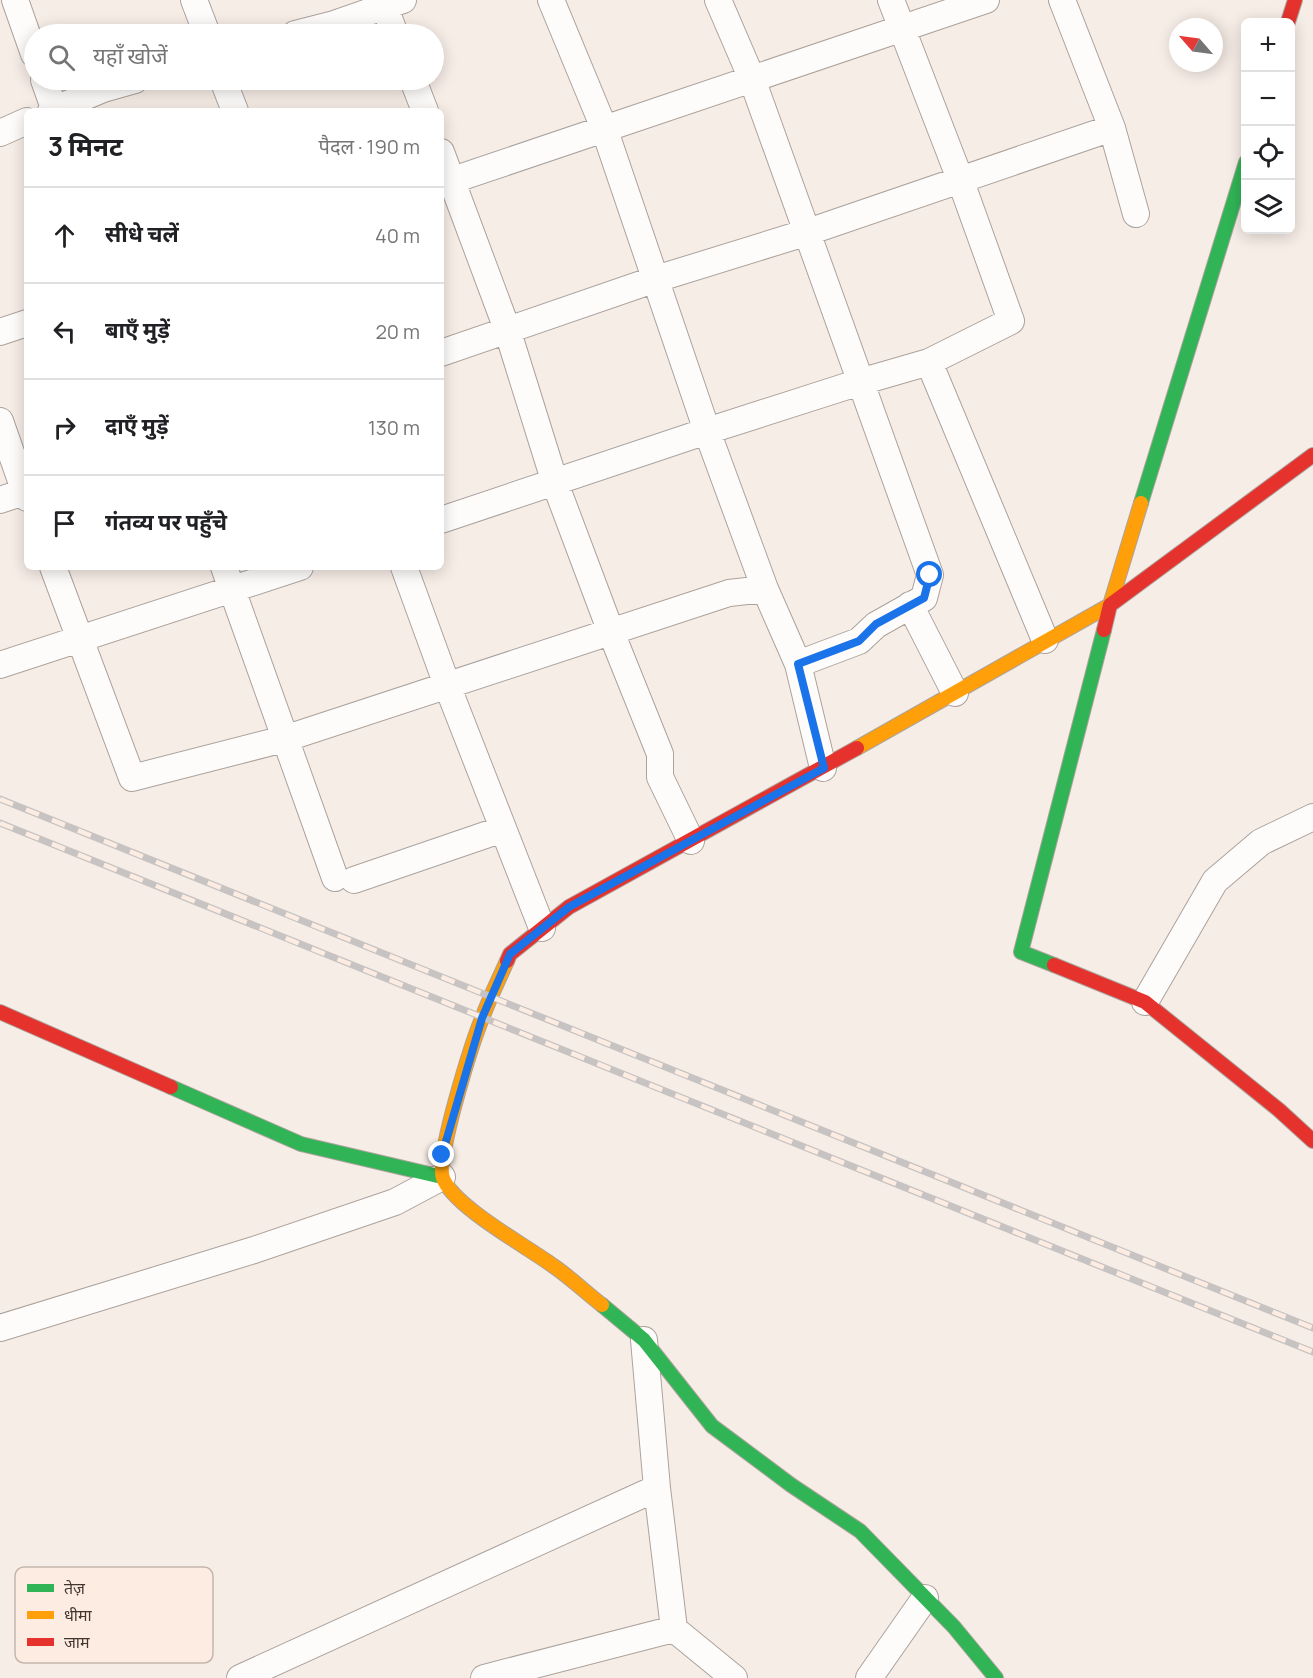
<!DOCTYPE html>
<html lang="hi">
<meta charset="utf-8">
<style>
:root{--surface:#fff;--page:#f6f6f6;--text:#202124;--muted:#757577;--line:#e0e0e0}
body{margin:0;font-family:Manrope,"Noto Sans Devanagari",sans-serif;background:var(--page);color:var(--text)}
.controls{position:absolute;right:18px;top:18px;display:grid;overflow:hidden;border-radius:9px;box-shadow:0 3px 15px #0003}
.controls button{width:54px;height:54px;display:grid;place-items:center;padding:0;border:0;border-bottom:2px solid var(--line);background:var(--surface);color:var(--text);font:30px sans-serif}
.compass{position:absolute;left:1169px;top:18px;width:54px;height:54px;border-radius:50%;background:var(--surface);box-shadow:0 3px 15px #0003;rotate:298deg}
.stop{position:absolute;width:18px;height:18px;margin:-14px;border:4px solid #1a73e8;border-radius:50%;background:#fff}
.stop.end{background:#1a73e8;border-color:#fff;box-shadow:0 2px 6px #0008}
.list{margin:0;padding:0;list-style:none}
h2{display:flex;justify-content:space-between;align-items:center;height:78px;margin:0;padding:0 24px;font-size:26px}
h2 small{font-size:20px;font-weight:400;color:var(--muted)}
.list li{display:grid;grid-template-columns:39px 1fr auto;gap:18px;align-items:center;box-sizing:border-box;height:96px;padding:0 24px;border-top:2px solid var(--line)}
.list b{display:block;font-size:22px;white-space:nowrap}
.list em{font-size:20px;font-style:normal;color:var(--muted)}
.icon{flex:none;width:33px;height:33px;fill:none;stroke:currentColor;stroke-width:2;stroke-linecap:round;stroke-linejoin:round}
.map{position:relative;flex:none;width:1313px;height:1678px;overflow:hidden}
.search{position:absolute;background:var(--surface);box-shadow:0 3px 15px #0003;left:24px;top:24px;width:420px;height:66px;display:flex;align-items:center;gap:15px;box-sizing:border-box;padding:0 21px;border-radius:33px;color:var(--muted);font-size:22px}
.panel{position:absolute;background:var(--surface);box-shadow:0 3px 15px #0003;left:24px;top:108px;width:420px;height:462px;border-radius:9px}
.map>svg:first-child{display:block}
</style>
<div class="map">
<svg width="1313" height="1678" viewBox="0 0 1313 1678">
<rect width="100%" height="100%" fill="#f7ede7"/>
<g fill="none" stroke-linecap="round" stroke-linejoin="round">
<g stroke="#aba29c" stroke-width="28">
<path id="street" d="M15,0L34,54
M194,0L207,34
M382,0L395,34
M551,0L604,128L707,431L765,589L798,664L823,768
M718,0L752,79L930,575L924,598L876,625L859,641L798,664
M1062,0L1112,128L1136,214
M295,34L334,24L403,0
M44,80L55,111
M223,80L235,111
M413,80L425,111
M51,111L103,89L135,80
M0,133L27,121
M441,152L507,329L555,483L611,632L660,754V777L691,841
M441,184L986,0
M0,332L27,323
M441,353L656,279L808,232L1112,128
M929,362L1045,640
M0,421L27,498
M0,500L27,491
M441,520L707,431L860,382L929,362L1011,321L960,179L891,0
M53,567L132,778L284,739L729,593L765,589
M224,567L335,878
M404,567L447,685L542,928
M910,605L955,693
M0,665L300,567
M354,880L503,829
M1145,1002L1215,881L1261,842L1313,817
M0,1328L254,1250L395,1202L442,1177
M674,1629L734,1678
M240,1678L657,1488
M484,1678L674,1629L657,1488L644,1340
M869,1678L925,1598"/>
</g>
<g stroke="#aba29c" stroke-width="16">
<path id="fast" d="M1141,503L1246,162
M1054,965L1021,952L1104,630
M171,1087L301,1144L442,1177
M602,1305L644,1340L712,1426L791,1485L860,1531L954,1627L996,1678"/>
</g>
<g stroke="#aba29c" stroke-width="16">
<path id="slow" d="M857,748L1110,605L1141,503
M507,961C499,979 490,997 483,1016C473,1040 435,1159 443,1178C453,1206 526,1246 552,1265C570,1277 585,1292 602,1305"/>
</g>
<g stroke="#aba29c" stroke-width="16">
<path id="jam" d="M1288,22L1295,0
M1104,630L1110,605L1313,455
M507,961L510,954L569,907L857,748
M1054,965L1145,1002L1279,1110L1313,1141
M0,1012L171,1087"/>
</g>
<use href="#street" stroke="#fefcfb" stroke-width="26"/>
<use href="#fast" stroke="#30b455" stroke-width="14"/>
<use href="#slow" stroke="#ff9f0a" stroke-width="14"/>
<use href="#jam" stroke="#e5322d" stroke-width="14"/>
<g stroke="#c6c3c2" stroke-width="7">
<path id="rail" d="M0,799L1313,1328
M0,823L1313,1352"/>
</g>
<use href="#rail" stroke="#fdece1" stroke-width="4.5" stroke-dasharray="14" stroke-linecap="butt"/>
</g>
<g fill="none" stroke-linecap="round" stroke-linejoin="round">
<path stroke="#1a73e8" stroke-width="8" d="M442,1155L482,1018L510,954L569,907L824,768L798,664L859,641L876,624L924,598L930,575"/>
</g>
<rect x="15" y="1567" width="198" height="96" rx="9" fill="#fdece1" stroke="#c5b6ac" stroke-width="1.5"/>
<rect x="27" y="1584" width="27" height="8" fill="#30b455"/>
<rect x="27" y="1611" width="27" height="8" fill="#ff9f0a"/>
<rect x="27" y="1638" width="27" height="8" fill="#e5322d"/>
<g font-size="16" fill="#423730">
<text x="64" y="1594">तेज़</text>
<text x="64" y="1621">धीमा</text>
<text x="64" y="1648">जाम</text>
</g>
</svg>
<div class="controls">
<button>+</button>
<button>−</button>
<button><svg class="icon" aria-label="locate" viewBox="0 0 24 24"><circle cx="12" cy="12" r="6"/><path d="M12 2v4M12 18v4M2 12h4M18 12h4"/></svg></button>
<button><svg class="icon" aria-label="layers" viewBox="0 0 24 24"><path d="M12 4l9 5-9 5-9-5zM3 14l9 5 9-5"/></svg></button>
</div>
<svg class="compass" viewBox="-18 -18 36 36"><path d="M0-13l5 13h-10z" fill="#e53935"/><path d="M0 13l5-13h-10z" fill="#757577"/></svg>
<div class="stop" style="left:930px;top:575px"></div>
<div class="stop end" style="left:442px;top:1155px"></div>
<div class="search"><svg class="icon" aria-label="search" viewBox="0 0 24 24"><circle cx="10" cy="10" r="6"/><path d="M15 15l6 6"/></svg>यहाँ खोजें</div>
<section class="panel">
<h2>3 मिनट<small>पैदल · 190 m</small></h2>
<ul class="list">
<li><svg class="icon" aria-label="ahead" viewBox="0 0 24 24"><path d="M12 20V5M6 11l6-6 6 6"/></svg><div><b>सीधे चलें</b></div><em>40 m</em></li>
<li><svg class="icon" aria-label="left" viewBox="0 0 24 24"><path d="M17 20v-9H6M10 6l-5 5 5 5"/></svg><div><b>बाएँ मुड़ें</b></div><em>20 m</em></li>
<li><svg class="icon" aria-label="right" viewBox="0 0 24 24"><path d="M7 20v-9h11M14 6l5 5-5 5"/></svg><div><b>दाएँ मुड़ें</b></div><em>130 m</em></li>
<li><svg class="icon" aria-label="arrive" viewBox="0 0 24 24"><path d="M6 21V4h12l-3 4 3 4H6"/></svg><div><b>गंतव्य पर पहुँचे</b></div></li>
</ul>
</section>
</div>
